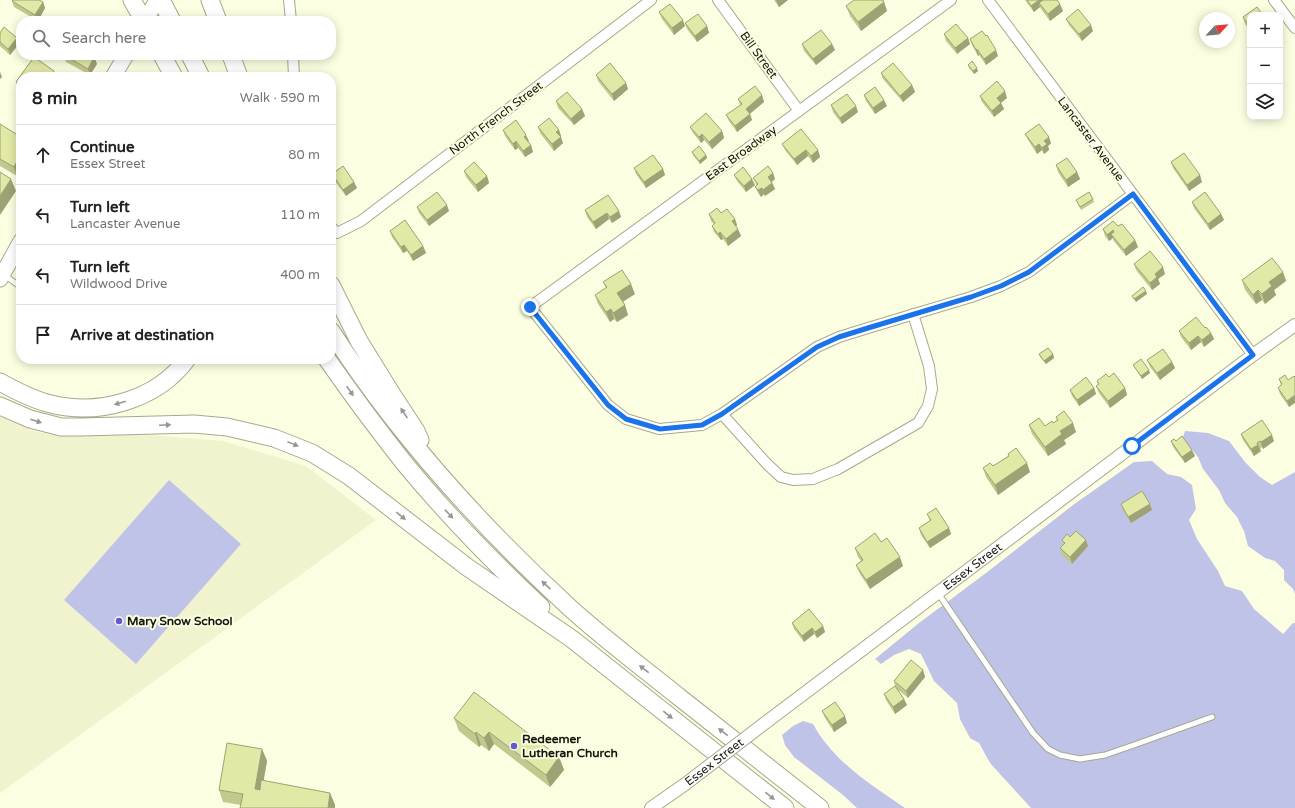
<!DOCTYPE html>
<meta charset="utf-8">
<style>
:root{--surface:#fff;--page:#f2f2f2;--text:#202124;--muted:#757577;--line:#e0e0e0}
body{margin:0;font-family:"Varela Round",sans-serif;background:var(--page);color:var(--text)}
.controls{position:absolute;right:12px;top:12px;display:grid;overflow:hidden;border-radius:8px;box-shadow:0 2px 10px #0003}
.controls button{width:36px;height:36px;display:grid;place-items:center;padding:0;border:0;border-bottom:1px solid var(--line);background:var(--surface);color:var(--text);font:20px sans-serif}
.compass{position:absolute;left:1199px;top:12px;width:36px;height:36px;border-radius:50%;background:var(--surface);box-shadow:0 2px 10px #0003;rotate:64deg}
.stop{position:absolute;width:12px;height:12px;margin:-9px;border:3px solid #1a73e8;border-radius:50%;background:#fff}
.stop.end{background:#1a73e8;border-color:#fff;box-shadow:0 1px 4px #0008}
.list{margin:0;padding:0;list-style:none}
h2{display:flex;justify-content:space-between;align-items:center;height:52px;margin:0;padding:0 16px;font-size:17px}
h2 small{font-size:13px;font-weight:400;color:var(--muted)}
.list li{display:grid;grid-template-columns:26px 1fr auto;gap:12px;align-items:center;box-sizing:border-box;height:60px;padding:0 16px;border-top:1px solid var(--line)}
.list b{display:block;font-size:15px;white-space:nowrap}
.list p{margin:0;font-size:13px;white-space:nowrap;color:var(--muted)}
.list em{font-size:13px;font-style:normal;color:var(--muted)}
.icon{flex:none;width:22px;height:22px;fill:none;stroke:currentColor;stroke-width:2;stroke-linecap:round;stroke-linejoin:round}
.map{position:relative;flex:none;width:1295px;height:808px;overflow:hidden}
.search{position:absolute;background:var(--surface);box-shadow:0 2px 10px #0003;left:16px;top:16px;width:320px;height:44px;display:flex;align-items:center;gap:10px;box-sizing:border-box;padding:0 14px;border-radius:16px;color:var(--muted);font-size:15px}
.panel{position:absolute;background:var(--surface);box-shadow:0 2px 10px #0003;left:16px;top:72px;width:320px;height:292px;border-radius:16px}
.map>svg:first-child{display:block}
</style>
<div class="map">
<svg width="1295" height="808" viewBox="0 0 1295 808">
<rect width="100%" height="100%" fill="#fbfee0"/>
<path fill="#f0f3ce" d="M0,416L33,431L59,436L149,435L223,441L306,466L376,520L0,793Z"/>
<path fill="#c0c3e8" d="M1185,431L1208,433L1229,441L1245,462L1260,477L1272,485L1295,472V594L1293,589L1284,580V570L1275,561L1265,558L1248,546L1244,531L1237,517L1225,503L1219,490L1203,469L1198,457L1189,446L1182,440Z
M1152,461L1167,474L1181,477L1192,485L1196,509L1189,520L1197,539L1218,571L1225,586L1242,591L1254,609L1283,634L1293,623H1295V808H1031L990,763L979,743L970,738L960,719L957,703L934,681L921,654L909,649L894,655L881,664L875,659L919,623L986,573L1073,505L1134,462Z
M169,480L241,544L136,664L64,600Z
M803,721L813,724C834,762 870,784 905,808H857L843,795L794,757L785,745L782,735L793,726Z"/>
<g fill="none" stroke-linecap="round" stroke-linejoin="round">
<g stroke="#a6a98d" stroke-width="7">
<path id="service" d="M4,275L21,287
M938,593L1033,733L1048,749L1060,755L1080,759L1105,755L1134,745L1212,717"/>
</g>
<g stroke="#a6a98d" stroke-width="12">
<path id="minor" d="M289,0L291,21
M718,0L799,111
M951,0L530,307L608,405L626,419L659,429L702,425L722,414L817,347L839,337L868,328L971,297L1001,286L1029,272L1133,194
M988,0L1253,355
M1274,0L1295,28
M293,55L294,77
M331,227L337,233L361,221L651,0
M722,414L767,464L781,477L793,480L813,479L838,469L918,423L928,406L932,389L929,366L913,314"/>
</g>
<g stroke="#a6a98d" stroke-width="14">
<g id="tertiary">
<path id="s1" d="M765,723L1253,355L1295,325"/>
<path d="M651,808L684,785"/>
</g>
</g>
<g stroke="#a6a98d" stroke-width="17">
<path id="primary" d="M145,21L157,0
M113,77L126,55
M0,279L21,241"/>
</g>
<g stroke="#a6a98d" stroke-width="19">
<path id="motorway" d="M132,0L144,21
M161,0L172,21
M210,0L218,21
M162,55L174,77
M190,55L201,77
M231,55L239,77
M331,285L359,341L393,396L416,431L420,440
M331,331C397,434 479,524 569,607C604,639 642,667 679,697C726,734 773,771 820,808
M327,359C352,395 378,430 405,464C447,515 493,562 541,607
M0,382C16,391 33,400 51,404C99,416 157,400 187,359
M0,406L30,419L61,427H81L194,424L227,427L274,438L312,453L349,476L467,567L572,639L785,808"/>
</g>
<use href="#service" stroke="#fff" stroke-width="5"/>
<use href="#minor" stroke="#fff" stroke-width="10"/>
<use href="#tertiary" stroke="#fff" stroke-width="12"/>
<use href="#primary" stroke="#fff" stroke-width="15"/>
<use href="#motorway" stroke="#fff" stroke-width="17"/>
<g stroke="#a6a98d" stroke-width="14" stroke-linecap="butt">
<g id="tertiary-bridge">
<path id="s2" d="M684,785L765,723"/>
</g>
</g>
<use href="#tertiary-bridge" stroke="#fff" stroke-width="12"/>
</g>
<path fill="#c2c88e" d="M774,0H788L779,7Z
M853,0H883L884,2L887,11L861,31L850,16L846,6L853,1Z
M1025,0H1057L1063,11L1050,21L1041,9L1040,7L1034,12Z
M12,1L43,2L45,8L38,21L14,7Z
M659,12L685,26L674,35L662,19Z
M1250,15V30L1245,24L1243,17Z
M1066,19L1093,31L1082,41L1069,25Z
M685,23L707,26L709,33L697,42L687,29Z
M0,33L17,38L19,44L10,55L0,46Z
M944,34L968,38L970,44L957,54L946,41Z
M970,39L998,56L986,65L979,55L978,56L972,45Z
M802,44H832L835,50L816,65L804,51Z
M64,55L94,57L97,64L90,75L66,62Z
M34,57L54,71L56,77H21V90L18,89L16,82Z
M968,65L978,71L974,74L969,68Z
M881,73L912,85L915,92L903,102L883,79Z
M596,75L626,83L628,89L614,101L598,81Z
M762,95L764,102L750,114L752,120L737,132L729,121L726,115L740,105L738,99Z
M864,95L887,106L875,114L866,101Z
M980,96L1007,98L1001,103L1004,109L994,117L982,102Z
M556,101L582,109L585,116L574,125L558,108Z
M831,105L858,112L842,124L833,112Z
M0,124L21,137V170L17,176L0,166Z
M538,127L559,130L561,136L560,137L563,143L554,151L540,133Z
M690,127L722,131L724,138L712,149L704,140L701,143L693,133Z
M503,130L529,141L528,142L533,152L525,157L518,148L515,150L505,136Z
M1025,134L1051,143L1048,146L1049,150L1044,154L1042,150L1037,154L1028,140Z
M782,144L818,150L820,157L813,163L808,156L797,165L785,150Z
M692,152L706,155L707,158L700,164L693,155Z
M1171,162L1202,182L1189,191L1173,168Z
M1056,165L1077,172L1080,179L1068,187L1058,172Z
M634,168L663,169L665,175L646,188L636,174Z
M464,171L487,176L489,183L478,192L466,177Z
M773,173L775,179L772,182L775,189L765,196L764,194L761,197L758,193L755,187L757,186L753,178Z
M332,174L354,182L357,188L346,196L334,180Z
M734,175L755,185L746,192L737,181Z
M608,195L621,217L612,223L609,219L596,229L587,217L585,210Z
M1093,199L1094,202L1081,210L1076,200Z
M1192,202L1221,214L1224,220L1210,230L1194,208Z
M417,207L449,211L429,226L419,213Z
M721,213L735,219L737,225L736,226L741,236L728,246L723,239L721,240L714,232L712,226L714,224L711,221L709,214Z
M1118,226L1135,240L1138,247L1126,256L1113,240V238L1109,241L1105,236L1103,229Z
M390,231L423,246L426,253L413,261L407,251L403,253L392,237Z
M1134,264L1165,274L1158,279L1160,284L1152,290L1136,270Z
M1283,272L1286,281L1274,290L1276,295L1265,304L1262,300L1256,304L1245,290L1242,280Z
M603,282L635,294L623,301L628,315L617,322L614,319L610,322L598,304L595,295L606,288Z
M1205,328L1211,333L1214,339L1204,347L1201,342L1191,350L1181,337L1179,331Z
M1039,354H1053L1054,358L1046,364L1040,357Z
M1147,360L1172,362L1175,368L1160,380L1150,367Z
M1133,365L1150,373L1142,379L1135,368Z
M1109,377L1125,388L1127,395L1110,408L1099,393L1096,386L1098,385L1097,381Z
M1279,379L1288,380L1289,407L1280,394L1278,388L1281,385Z
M1094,388L1096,394L1079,406L1072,396L1070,390Z
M1056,417L1076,432L1064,440L1066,444L1048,456L1032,434L1029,425L1045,426L1053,423L1057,420Z
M1241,434L1274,441L1263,449L1262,447L1260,449L1261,451L1254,456L1243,440Z
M1171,441H1176L1195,456L1185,463L1173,447Z
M1008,454L1030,472L998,495L986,477L983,468L993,466L1008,456Z
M1121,504L1152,510L1131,523L1123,511Z
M927,514L949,528L951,534L930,548L921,535L919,528L930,521Z
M1070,537L1086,540L1088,546L1072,564L1062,555L1060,548L1063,545L1062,540Z
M881,542L903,566L870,589L860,574L856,565L861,561L858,557L855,548Z
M792,623L823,626L825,632L817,638L814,634L804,642L794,629Z
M923,670L925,677L908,698L897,689L904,699L907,705L895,714L886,700L884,694L895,686L894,681Z
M822,711L847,723L834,732L825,718Z
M454,718L559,757L564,770L550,787L494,744L489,751L481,745L479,747L459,731Z
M262,749L267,761L263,781L330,793L335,805H241L223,802L219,790Z"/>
<path fill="#9ea274" d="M776,0H788L779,7Z
M1039,0H1046L1039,3L1040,7L1034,12L1031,6Z
M43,2L45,8L38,21L35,15Z
M884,2L887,11L861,31L858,22Z
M1060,4L1063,11L1050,21L1048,14Z
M683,20L685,26L674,35L672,28Z
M1091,25L1093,31L1082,41L1079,34Z
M707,26L709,33L697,42L695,36Z
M17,38L19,44L10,55L8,49Z
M968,38L970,44L957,54L955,48Z
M832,44L835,50L816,65L813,59Z
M977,49L979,55L978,56L976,50Z
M996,50L998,56L986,65L984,59Z
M94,57L97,64L90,75L88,69Z
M977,68L978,71L974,74L973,71Z
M54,71L56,77H50Z
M0,72L2,77L0,79Z
M626,83L628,89L614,101L612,94Z
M912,85L915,92L903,102L900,96Z
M1005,91L1007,98L999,104L997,98Z
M762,95L764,102L748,115L746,109Z
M884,100L887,106L875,114L873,108Z
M1001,103L1004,109L994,117L992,111Z
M856,106L858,112L842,124L840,118Z
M582,109L585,116L574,125L571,119Z
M750,114L752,120L737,132L735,126Z
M559,130L561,136L559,138L556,132Z
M722,131L724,138L712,149L709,142Z
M702,134L704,140L701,143L699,137Z
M526,135L529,141L527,143L524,137Z
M561,137L563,143L554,151L552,144Z
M1049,137L1051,143L1048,146L1049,150L1044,154L1042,148L1044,141Z
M516,141L518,148L515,150L513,144Z
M1039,144L1042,150L1037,154L1035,147Z
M531,145L533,152L525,157L523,151Z
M806,150L808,156L797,165L794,159Z
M818,150L820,157L813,163L811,156Z
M21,154V170L17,176L14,167Z
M706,155L707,158L700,164L699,161Z
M663,169L665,175L646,188L644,182Z
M1077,172L1080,179L1068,187L1066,180Z
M773,173L775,179L770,183L768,177Z
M1200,175L1202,182L1189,191L1187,185Z
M487,176L489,183L478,192L476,185Z
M11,179L16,191L0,215V196Z
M752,179L755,185L746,192L744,186Z
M354,182L357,188L346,196L343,190Z
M772,183L775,189L765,196L763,190Z
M762,188L764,194L761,197L758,190Z
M447,205L449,211L429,226L427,220Z
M619,211L621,217L612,223L610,217Z
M607,213L609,219L596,229L593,222Z
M1221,214L1224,220L1210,230L1208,224Z
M735,219L737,225L734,228L732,221Z
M738,229L741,236L728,246L726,239Z
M1113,230L1115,236L1111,234L1113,238L1109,241L1107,235Z
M720,232L723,239L721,240L718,234Z
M1135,240L1138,247L1126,256L1124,250Z
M404,245L407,251L403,253L401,247Z
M423,246L426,253L413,261L411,255Z
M1163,267L1165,274L1158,279L1160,284L1152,290L1150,283L1155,274Z
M1283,272L1286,281L1274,290L1276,295L1265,304L1262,294L1269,282Z
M631,284L635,294L621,303L617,293Z
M1258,290L1262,300L1256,304L1253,295Z
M1146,291L1147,294L1136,302L1134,299Z
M625,305L628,315L617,322L613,313Z
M611,309L614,319L610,322L606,312Z
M1211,333L1214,339L1204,347L1202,340Z
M1198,336L1201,342L1191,350L1189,343Z
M1053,354L1054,358L1046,364L1044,361Z
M1172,362L1175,368L1160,380L1157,373Z
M1149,370L1150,373L1142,379L1141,376Z
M1094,388L1096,394L1079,406L1077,400Z
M1125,388L1127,395L1110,408L1108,401Z
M1295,395V403L1289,407L1287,401Z
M1073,423L1076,432L1064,440L1066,444L1048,456L1045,447L1060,431Z
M1272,435L1274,441L1263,449L1261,442Z
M1258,445L1261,451L1254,456L1251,449Z
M1192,450L1195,456L1185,463L1182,457Z
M1027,463L1030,472L998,495L995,485Z
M1150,504L1152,510L1131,523L1128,517Z
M949,528L951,534L930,548L927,542Z
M1086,540L1088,546L1072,564L1070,557Z
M900,557L903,566L870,589L866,580Z
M823,626L825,632L817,638L815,632Z
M812,628L814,634L804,642L802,636Z
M923,670L925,677L908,698L906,691Z
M904,699L907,705L895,714L893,707Z
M845,716L847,723L834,732L832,725Z
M476,732L481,745L479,747L475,734Z
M489,732L494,744L489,751L484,738Z
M262,749L267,761L260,802L255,789Z
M559,757L564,770L550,787L546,775Z
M330,793L335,805V808H328Z"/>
<path fill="#e2e8a5" stroke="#9ea274" d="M13,0H39L43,2L35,15L12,1Z
M854,0H883L884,2L858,22L846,6Z
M1027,0H1039L1031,6Z
M1043,0H1057L1060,4L1048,14L1039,3Z
M670,4L683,20L672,28L659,12Z
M1257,7L1263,15H1250V27L1243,17Z
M1078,9L1091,25L1079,34L1066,19Z
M698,14L707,26L695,36L685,23Z
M956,24L968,38L955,48L944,34Z
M4,27L17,38L8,49L0,42V33Z
M821,30L832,44L813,59L802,44Z
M982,31L986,36L987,35L996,50L984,59L977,49L976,50L970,39Z
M64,55H90L94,57L88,69Z
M34,57L54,71L50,77H40L39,76V77H21V86L16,82Z
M972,61L977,68L973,71L968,65Z
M610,63L626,83L612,94L596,75Z
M893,63L912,85L900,96L881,73Z
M997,81L1005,91L997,98L1001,103L992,111L980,96Z
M755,86L762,95L746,109L750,114L735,126L726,115L742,104L738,99Z
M875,87L884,100L873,108L864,95Z
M567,92L582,109L571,119L556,101Z
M847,94L856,106L840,118L831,105Z
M706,113L722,131L709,142L702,134L699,137L690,127Z
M549,118L559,130L556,132L561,137L552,144L538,127Z
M516,120L526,135L524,137L531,145L523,151L516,141L513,144L503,130Z
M0,124L21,137V154L14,167L0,159Z
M1039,124L1049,137L1044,141L1047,144L1042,148L1039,144L1035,147L1025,134Z
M801,129L818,150L811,156L806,150L794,159L782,144Z
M699,146L706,155L699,161L692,152Z
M1184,153L1200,175L1187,185L1171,162Z
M653,155L663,169L644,182L634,168Z
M1067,158L1077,172L1066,180L1056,165Z
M474,162L487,176L476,185L464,171Z
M343,166L354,182L343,190L332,174Z
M768,166L773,173L768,177L772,183L763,190L762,188L758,190L755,187L758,184L753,178Z
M743,167L752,179L744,186L734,175Z
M0,172L11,179L0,196Z
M437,192L447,205L427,220L417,207Z
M1089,192L1093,199L1080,207L1076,200Z
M1205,192L1221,214L1208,224L1192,202Z
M608,195L619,211L610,217L607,213L593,222L585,210Z
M717,208L721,213L727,209L735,219L732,221L738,229L726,239L720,232L718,234L712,226L715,223L709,214Z
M405,220L423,246L411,255L404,245L401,247L390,231Z
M1113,221L1118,226L1122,224L1135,240L1124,250L1111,234L1114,232L1113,230L1107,235L1103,229Z
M1150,251L1163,267L1155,274L1157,277L1150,283L1134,264Z
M1272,258L1283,272L1269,282L1272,286L1262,294L1258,290L1253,295L1242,280Z
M622,270L631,284L617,293L625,305L613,313L611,309L606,312L595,295L607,287L603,282Z
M1143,287L1146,291L1134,299L1132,296Z
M1196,317L1205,328L1206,327L1211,333L1202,340L1198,336L1189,343L1179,331Z
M1048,348L1053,354L1044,361L1039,354Z
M1163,349L1172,362L1157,373L1147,360Z
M1141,359L1149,370L1141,376L1133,365Z
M1114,373L1125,388L1108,401L1096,386L1099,384L1097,381L1106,374L1109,377Z
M1285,375L1288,380L1294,376L1295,377V395L1287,401L1278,388L1282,384L1279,379Z
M1086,377L1094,388L1077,400L1070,390Z
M1064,411L1073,423L1060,431L1062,434L1045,447L1029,425L1039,418L1045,426L1052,421L1053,423L1058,420L1056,417Z
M1262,420L1272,435L1261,442L1260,441L1257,443L1258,445L1251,449L1241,434Z
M1182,436L1192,450L1182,457L1171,441L1174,439L1176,441Z
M1016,448L1027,463L995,485L983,468L990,463L993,466L1009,456L1008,454Z
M1142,491L1150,504L1128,517L1121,504Z
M936,508L949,528L927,542L919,528L931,520L927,514Z
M1076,531L1086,540L1070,557L1060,548L1065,543L1062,540L1067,534L1070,537Z
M875,533L881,542L887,538L900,557L866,580L856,565L863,560L855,548Z
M809,609L823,626L815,632L812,628L802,636L792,623Z
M911,660L923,670L906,691L894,681Z
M895,686L904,699L893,707L884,694Z
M474,692L559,757L546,775L489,732L484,738L476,732L475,734L454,718Z
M835,702L845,716L832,725L822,711Z
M227,743L262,749L255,789L260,790L261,780L330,793L328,808H240L243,794L219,790Z"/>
<defs><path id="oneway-solid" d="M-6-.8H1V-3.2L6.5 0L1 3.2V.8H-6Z"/></defs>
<g fill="#969792">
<use href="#oneway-solid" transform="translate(350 391) rotate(55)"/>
<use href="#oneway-solid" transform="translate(120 403) rotate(164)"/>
<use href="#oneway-solid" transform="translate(404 413) rotate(-124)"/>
<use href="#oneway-solid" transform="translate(36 421) rotate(17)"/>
<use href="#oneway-solid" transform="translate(165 425) rotate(-2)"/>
<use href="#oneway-solid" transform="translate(293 444) rotate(22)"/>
<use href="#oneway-solid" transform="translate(449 514) rotate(47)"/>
<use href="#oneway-solid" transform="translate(401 516) rotate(39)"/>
<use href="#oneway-solid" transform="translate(546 585) rotate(-137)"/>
<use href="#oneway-solid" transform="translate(644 669) rotate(-142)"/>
<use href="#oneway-solid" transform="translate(668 715) rotate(39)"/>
<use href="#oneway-solid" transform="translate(723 732) rotate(-142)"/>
<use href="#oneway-solid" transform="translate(770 796) rotate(39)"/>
</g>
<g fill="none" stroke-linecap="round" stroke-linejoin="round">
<path stroke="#1a73e8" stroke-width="5" d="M530,307L608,405L626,419L660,429L702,425L722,414L817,347L839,337L868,328L971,297L1001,286L1029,272L1133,194L1253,355L1132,446"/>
</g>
<g fill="#615ad2" stroke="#fbfee0" stroke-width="1.5">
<circle cx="119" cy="621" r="4"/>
<circle cx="514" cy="746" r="4"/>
</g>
<g text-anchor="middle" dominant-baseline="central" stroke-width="4" stroke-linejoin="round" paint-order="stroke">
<g font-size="12" fill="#16170d" stroke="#fbfee0">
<text transform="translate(759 55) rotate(54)">Bill Street</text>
<text transform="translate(496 118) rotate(-37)">North French Street</text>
<text transform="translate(1091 139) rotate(53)">Lancaster Avenue</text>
<text transform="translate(741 153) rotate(-36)">East Broadway</text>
<text stroke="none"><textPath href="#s1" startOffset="260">Essex Street</textPath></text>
<text stroke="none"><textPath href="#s2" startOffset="38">Essex Street</textPath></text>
</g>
<g font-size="12" font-weight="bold" fill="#16170d" stroke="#fbfee0" text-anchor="start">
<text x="127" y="621">Mary Snow School</text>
<text x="522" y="739">Redeemer<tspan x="522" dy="14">Lutheran Church</tspan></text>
</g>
</g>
</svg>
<div class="controls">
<button>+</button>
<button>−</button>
<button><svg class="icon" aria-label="layers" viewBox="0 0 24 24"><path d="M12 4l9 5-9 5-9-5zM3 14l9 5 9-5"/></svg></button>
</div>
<svg class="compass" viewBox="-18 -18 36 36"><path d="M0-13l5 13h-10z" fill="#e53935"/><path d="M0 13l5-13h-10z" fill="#757577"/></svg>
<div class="stop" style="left:1132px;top:446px"></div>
<div class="stop end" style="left:530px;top:307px"></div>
<div class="search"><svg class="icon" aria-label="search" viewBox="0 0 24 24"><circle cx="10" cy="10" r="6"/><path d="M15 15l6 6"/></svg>Search here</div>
<section class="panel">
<h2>8 min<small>Walk · 590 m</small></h2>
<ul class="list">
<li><svg class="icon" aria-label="ahead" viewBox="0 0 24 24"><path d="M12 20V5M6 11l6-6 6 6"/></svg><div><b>Continue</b><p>Essex Street</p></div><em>80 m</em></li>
<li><svg class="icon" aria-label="left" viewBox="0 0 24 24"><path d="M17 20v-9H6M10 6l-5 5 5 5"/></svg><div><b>Turn left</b><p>Lancaster Avenue</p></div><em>110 m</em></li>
<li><svg class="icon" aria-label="left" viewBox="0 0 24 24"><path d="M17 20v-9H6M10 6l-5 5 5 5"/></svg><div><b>Turn left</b><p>Wildwood Drive</p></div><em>400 m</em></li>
<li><svg class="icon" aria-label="arrive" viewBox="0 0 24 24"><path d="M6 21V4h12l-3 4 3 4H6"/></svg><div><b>Arrive at destination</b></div></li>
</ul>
</section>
</div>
